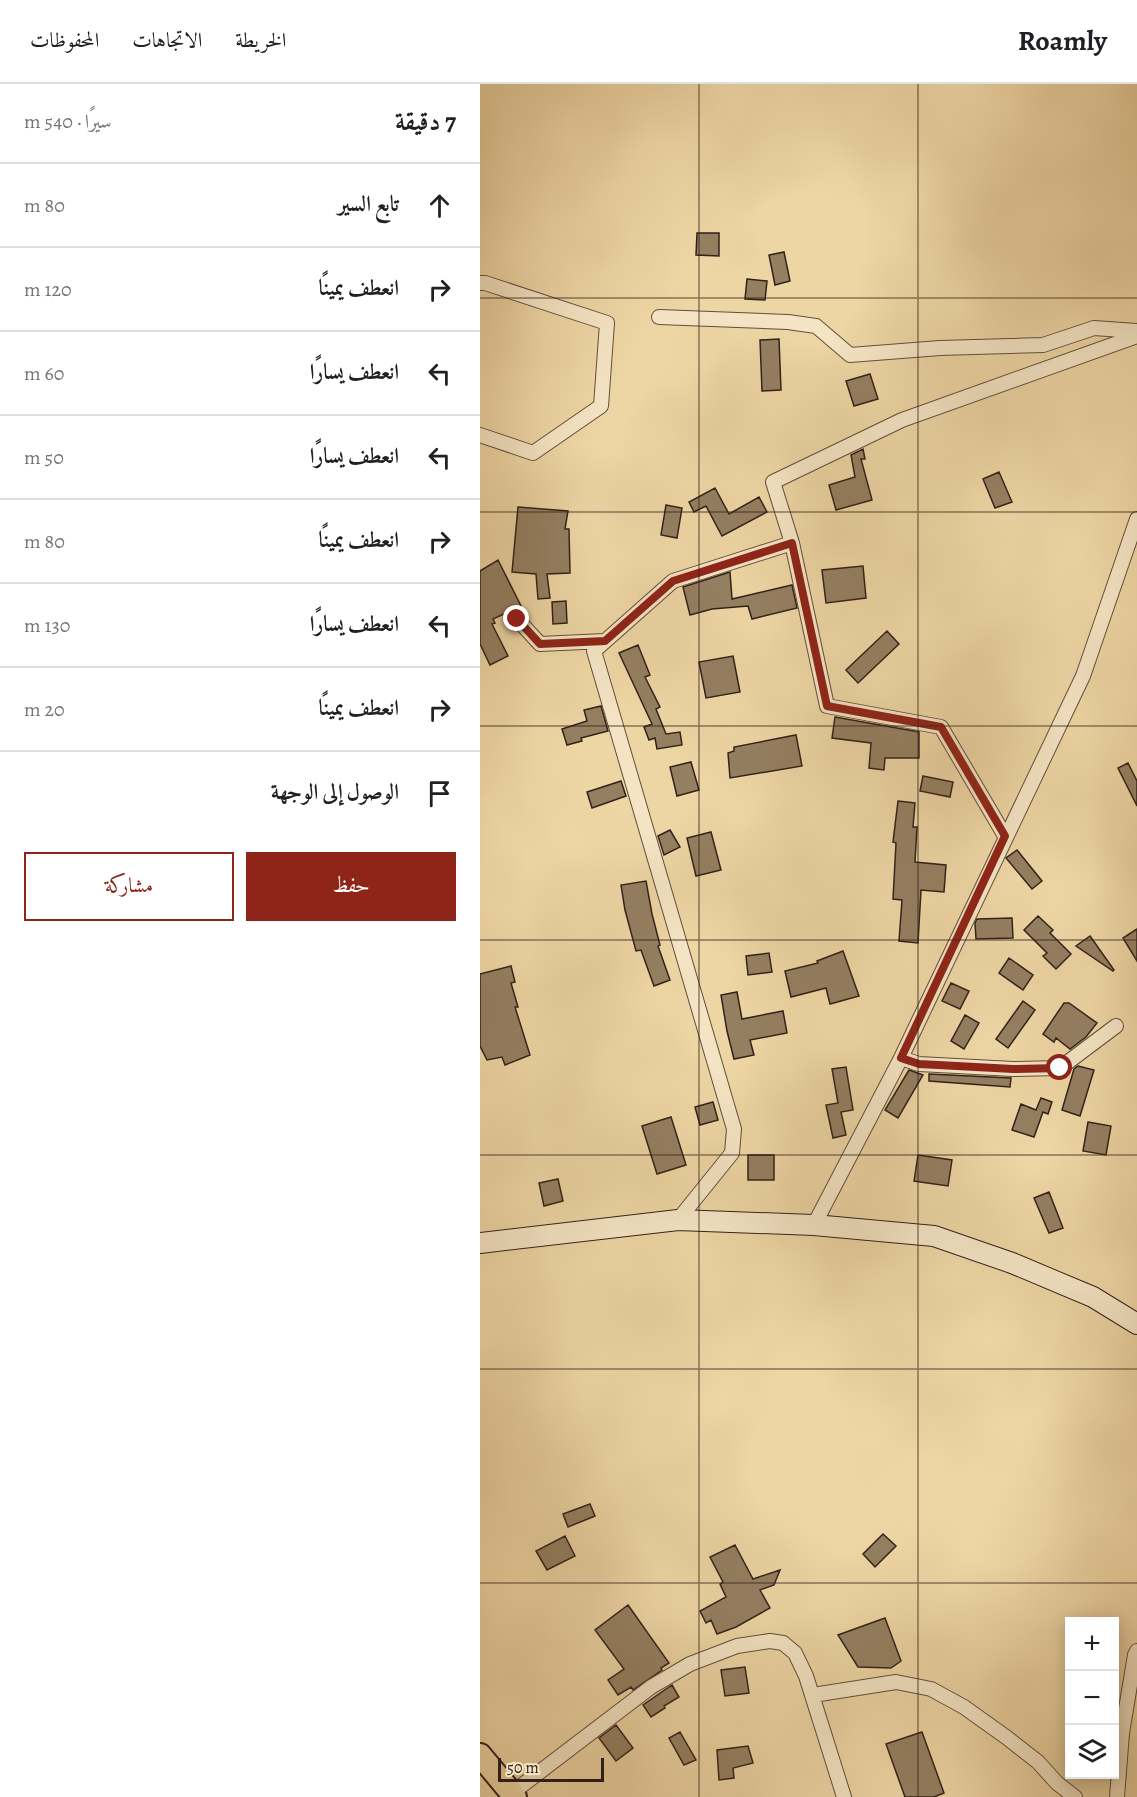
<!DOCTYPE html>
<html lang="ar">
<meta charset="utf-8">
<style>
:root{--surface:#fff;--page:#f6f6f6;--text:#202124;--muted:#757577;--line:#e0e0e0;--accent:#8f2418}
body{margin:0;font-family:Alegreya,Amiri,serif;background:var(--page);color:var(--text);direction:rtl}
.controls{position:absolute;right:18px;bottom:18px;display:grid;overflow:hidden;border-radius:0px;box-shadow:0 3px 15px #0003}
.controls button{width:54px;height:54px;display:grid;place-items:center;padding:0;border:0;border-bottom:2px solid var(--line);background:var(--surface);color:var(--text);font:30px sans-serif}
.scale{position:absolute;left:18px;bottom:15px;width:106px;box-sizing:border-box;padding-left:6px;border:3px solid #322119;border-top:0;font-size:16px;line-height:21px;white-space:nowrap;color:#322119;-webkit-text-stroke:4px #f4e4c4;paint-order:stroke}
.stop{position:absolute;width:18px;height:18px;margin:-14px;border:4px solid #8f2418;border-radius:50%;background:#fff}
.stop.end{background:#8f2418;border-color:#fff;box-shadow:0 2px 6px #0008}
.list{margin:0;padding:0;list-style:none}
h2{display:flex;justify-content:space-between;align-items:center;height:78px;margin:0;padding:0 24px;font-size:26px}
h2 small{font-size:20px;font-weight:400;color:var(--muted)}
.list li{display:grid;grid-template-columns:39px 1fr auto;gap:18px;align-items:center;box-sizing:border-box;height:84px;padding:0 24px;border-top:2px solid var(--line)}
.list b{display:block;font-size:22px;white-space:nowrap}
.list em{font-size:20px;font-style:normal;color:var(--muted)}
.actions{display:flex;gap:12px;padding:18px 24px}
.actions a{flex:1;padding:14px 0;border:2px solid var(--accent);border-radius:0px;text-align:center;font-size:21px;color:var(--accent)}
.actions .main{background:var(--accent);color:#fff}
.icon{flex:none;width:33px;height:33px;fill:none;stroke:currentColor;stroke-width:2;stroke-linecap:round;stroke-linejoin:round}
.map{position:relative;flex:none;width:657px;height:1713px;overflow:hidden;direction:ltr}
header{display:flex;align-items:center;gap:36px;box-sizing:border-box;height:84px;padding:0 30px;background:var(--surface);border-bottom:2px solid var(--line)}
header strong{font-size:28px}
nav{display:flex;gap:33px;margin-inline-start:auto;font-size:21px}
main{display:flex}
aside{flex:1;background:var(--surface)}
.map>svg:first-child{display:block}
</style>
<header>
<strong>Roamly</strong>
<nav><a>الخريطة</a><a>الاتجاهات</a><a>المحفوظات</a></nav>
</header>
<main>
<div class="map">
<svg width="657" height="1713" viewBox="0 0 657 1713">
<rect width="100%" height="100%" fill="#eed5a4"/>
<filter id="stains"><feTurbulence type="fractalNoise" baseFrequency=".00333" numOctaves="4"/><feColorMatrix values="0 0 0 0 .2 0 0 0 0 .09 0 0 0 0 .02 0 0 0 .5 -.17"/></filter>
<radialGradient id="worn" r=".72"><stop offset=".6" stop-color="#630" stop-opacity="0"/><stop offset="1" stop-color="#630" stop-opacity=".3"/></radialGradient>
<path fill="#947f61" stroke="#322119" stroke-width="1.5" d="M217,149H239V172L216,171Z
M304,168L310,197L295,201L289,171Z
M267,195L287,197L285,216L265,215Z
M299,255L301,306L282,307L280,256Z
M390,290L398,315L374,322L366,297Z
M383,365L385,375H381L392,416L356,426L349,401L375,393L371,371Z
M519,388L532,418L515,424L503,395Z
M235,404L249,430L279,413L287,428L242,452L226,422L214,428L209,418Z
M186,421L202,424L197,454L181,451Z
M38,423L88,427L85,445H89L90,489L67,490L70,514L58,515L56,490L32,488Z
M18,476L41,522L13,535L15,539L12,540L28,572L10,581L0,560V487Z
M383,482L386,514L346,519L342,486Z
M250,488L252,515L312,501L317,524L272,535L268,522L232,525L210,531L203,503Z
M86,517L87,539L73,540L72,518Z
M407,547L419,560L378,599L366,586Z
M158,561L170,591L165,593L180,623L176,625L186,650L200,648L202,661L177,665L175,654L169,656L164,643L172,640L139,569Z
M253,572L260,608L226,614L219,578Z
M121,622L128,647L101,654L102,657L87,661L82,645L107,637L104,626Z
M355,633L439,648V674H405L404,686L389,684L391,659L352,654Z
M316,651L322,682L250,694L248,669L254,667V663Z
M211,678L219,706L197,712L190,683Z
M648,679L657,697V722L638,684Z
M443,692L473,698L470,713L440,707Z
M141,697L146,712L112,724L107,708Z
M418,717L435,719L433,743H437L435,778L466,781L464,808L441,806L438,859L419,857L422,816L413,815L416,759L413,758Z
M190,746L200,763L184,771L178,752Z
M231,748L241,786L216,792L207,754Z
M537,766L562,797L552,805L526,774Z
M166,797L172,830L180,861L178,862L190,896L174,902L161,866L156,867L145,826L141,801Z
M558,832L573,846L570,849L591,870L576,885L563,872L567,869L544,846Z
M532,834L533,854L496,855L495,839L497,835Z
M657,845V877L643,854Z
M610,852L634,886L633,887L596,862Z
M363,867L379,912L350,920L346,904L311,913L305,887L338,879L337,877Z
M289,869L292,888L268,891L266,872Z
M529,874L553,891L543,906L519,889Z
M31,882L35,898L31,899L38,923H35L50,971L25,981L22,973L7,976L0,962V890Z
M471,899L489,907L480,925L462,917Z
M257,908L262,935L303,927L307,949L270,956L274,971L254,975L247,947L241,911Z
M543,917L555,926L528,964L516,955Z
M584,919H589L617,939L606,953L590,965L576,954L574,958L563,950Z
M485,931L499,939L484,965L471,957Z
M598,982L614,986L600,1032L582,1026L594,985Z
M366,983L373,1026L361,1028L366,1051L353,1054L346,1021L358,1019L352,985Z
M429,986L443,991L418,1034L405,1026Z
M449,990L531,994L530,1003L449,997Z
M561,1014L572,1018L568,1030L563,1028L554,1053L532,1046L541,1020L556,1026Z
M233,1018L238,1036L220,1041L215,1023Z
M191,1033L206,1081L177,1090L162,1042Z
M608,1038L631,1042L626,1071L603,1067Z
M268,1071H294V1096H268Z
M438,1071L472,1076L468,1102L434,1097Z
M78,1095L83,1117L64,1122L59,1099Z
M569,1108L583,1144L569,1149L554,1114Z
M110,1420L115,1432L88,1443L83,1430Z
M403,1450L416,1462L395,1483L383,1470Z
M85,1452L95,1472L67,1486L56,1467Z
M255,1461L273,1495L300,1486L294,1501L280,1506L290,1524L256,1543L237,1550L231,1536L226,1539L220,1527L246,1513L240,1500L243,1498L230,1473Z
M148,1521L189,1579L181,1584L182,1586L153,1606L151,1603L138,1611L128,1596L144,1585L115,1546Z
M405,1534L421,1577L411,1584L378,1583L358,1551Z
M265,1583L269,1609L245,1612L241,1586Z
M192,1601L199,1613L184,1622L185,1624L171,1633L163,1621Z
M136,1641L153,1664L136,1677L119,1654Z
M200,1648L216,1676L204,1681L189,1654Z
M442,1648L464,1709L454,1713H425L406,1660Z
M268,1662L273,1679L253,1684L254,1694L239,1696L237,1666Z"/>
<g fill="none" stroke-linecap="round" stroke-linejoin="round">
<g stroke="#614e3c" stroke-width="16">
<path id="street" d="M0,199H5L127,239L121,322L53,369L0,351
M179,233L308,238L336,242L370,271L460,264L563,261L614,244L657,247
M312,459L293,398L422,336L657,252
M37,535L60,560L125,557
M421,974L439,980L533,985L580,984L636,942
M198,1136L252,1069L254,1045L114,567L193,497L312,459L347,622L461,643L525,752
M334,1141L421,974L603,592L657,435
M333,1611L416,1598L451,1605L484,1623L526,1653L558,1678L577,1699L595,1713
M32,1709L171,1603L210,1580L257,1562L290,1557L303,1559L315,1569L326,1592L364,1713
M637,1713L642,1649L655,1571L657,1567"/>
</g>
<g stroke="#322119" stroke-width="22">
<path id="secondary" d="M0,1159L198,1136L334,1141L454,1152L532,1179L613,1213L657,1240"/>
</g>
<g stroke="#322119" stroke-width="26">
<path id="primary" d="M0,1671L35,1713"/>
</g>
<use href="#street" stroke="#f4e4c4" stroke-width="14"/>
<use href="#secondary" stroke="#f4e4c4" stroke-width="20"/>
<use href="#primary" stroke="#eed5a4" stroke-width="22"/>
</g>
<g fill="none" stroke-linecap="round" stroke-linejoin="round">
<path stroke="#8f2418" stroke-width="8" d="M37,535L60,560L125,557L193,497L312,459L347,622L461,643L525,752L421,974L439,980L533,985L580,984"/>
</g>
<path fill="none" stroke="#322119" stroke-width="1.5" stroke-opacity="0.55" d="M219,0V1713M438,0V1713M0,214H657M0,428H657M0,642H657M0,856H657M0,1071H657M0,1285H657M0,1499H657"/>
<rect width="100%" height="100%" filter="url(#stains)"/>
<rect width="100%" height="100%" fill="url(#worn)"/>
</svg>
<div class="controls">
<button>+</button>
<button>−</button>
<button><svg class="icon" aria-label="layers" viewBox="0 0 24 24"><path d="M12 4l9 5-9 5-9-5zM3 14l9 5 9-5"/></svg></button>
</div>
<div class="scale">50 m</div>
<div class="stop" style="left:580px;top:984px"></div>
<div class="stop end" style="left:37px;top:535px"></div>
</div>
<aside>
<h2>7 دقيقة<small>سيرًا · 540 m</small></h2>
<ul class="list">
<li><svg class="icon" aria-label="ahead" viewBox="0 0 24 24"><path d="M12 20V5M6 11l6-6 6 6"/></svg><div><b>تابع السير</b></div><em>80 m</em></li>
<li><svg class="icon" aria-label="right" viewBox="0 0 24 24"><path d="M7 20v-9h11M14 6l5 5-5 5"/></svg><div><b>انعطف يمينًا</b></div><em>120 m</em></li>
<li><svg class="icon" aria-label="left" viewBox="0 0 24 24"><path d="M17 20v-9H6M10 6l-5 5 5 5"/></svg><div><b>انعطف يسارًا</b></div><em>60 m</em></li>
<li><svg class="icon" aria-label="left" viewBox="0 0 24 24"><path d="M17 20v-9H6M10 6l-5 5 5 5"/></svg><div><b>انعطف يسارًا</b></div><em>50 m</em></li>
<li><svg class="icon" aria-label="right" viewBox="0 0 24 24"><path d="M7 20v-9h11M14 6l5 5-5 5"/></svg><div><b>انعطف يمينًا</b></div><em>80 m</em></li>
<li><svg class="icon" aria-label="left" viewBox="0 0 24 24"><path d="M17 20v-9H6M10 6l-5 5 5 5"/></svg><div><b>انعطف يسارًا</b></div><em>130 m</em></li>
<li><svg class="icon" aria-label="right" viewBox="0 0 24 24"><path d="M7 20v-9h11M14 6l5 5-5 5"/></svg><div><b>انعطف يمينًا</b></div><em>20 m</em></li>
<li><svg class="icon" aria-label="arrive" viewBox="0 0 24 24"><path d="M6 21V4h12l-3 4 3 4H6"/></svg><div><b>الوصول إلى الوجهة</b></div></li>
</ul>
<div class="actions"><a class="main">حفظ</a><a>مشاركة</a></div>
</aside>
</main>
